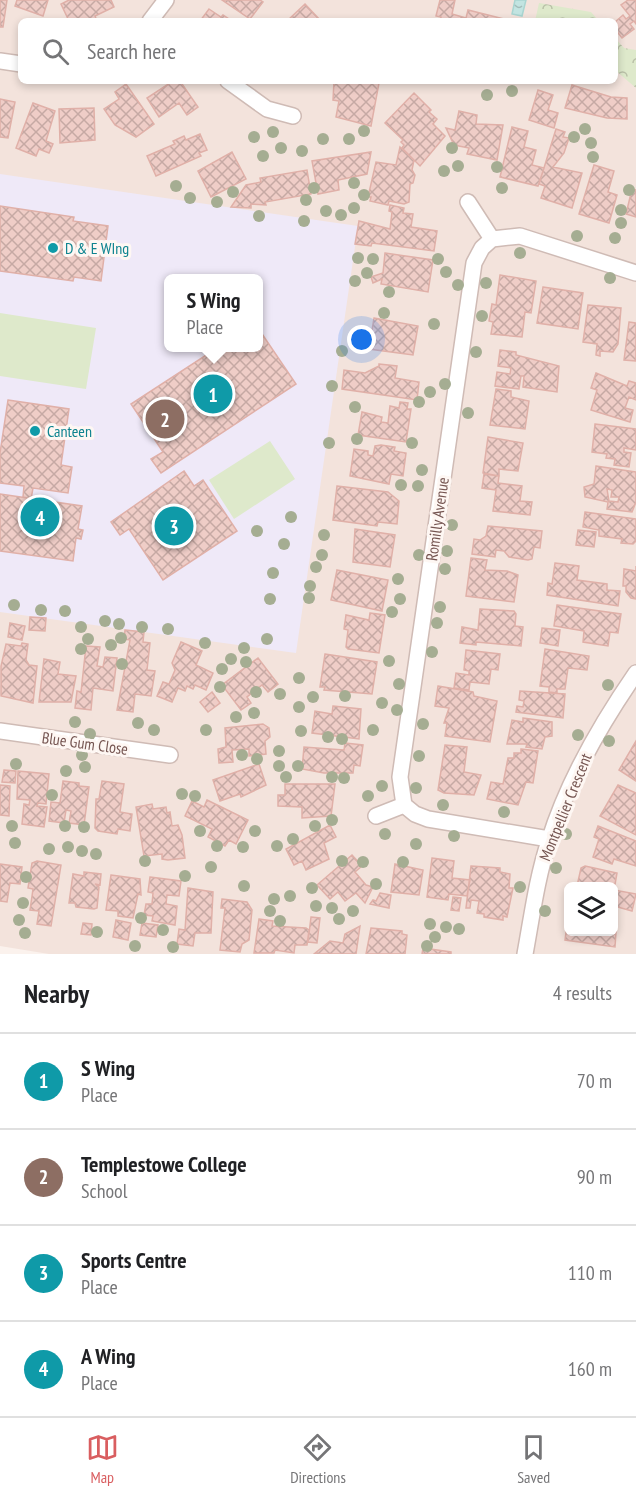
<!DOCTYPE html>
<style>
:root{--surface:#fff;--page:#f6f6f6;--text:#202124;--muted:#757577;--line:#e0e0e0;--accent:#d95e60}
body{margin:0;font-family:"PT Sans Narrow",sans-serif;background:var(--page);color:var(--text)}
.controls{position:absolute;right:18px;bottom:18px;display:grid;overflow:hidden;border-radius:9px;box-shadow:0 3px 9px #0003}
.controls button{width:54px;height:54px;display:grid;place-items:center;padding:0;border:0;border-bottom:2px solid var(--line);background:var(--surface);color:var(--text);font:30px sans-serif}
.you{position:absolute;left:362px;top:340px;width:21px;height:21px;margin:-15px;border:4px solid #fff;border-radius:50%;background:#1a73e8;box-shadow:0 0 0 9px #1a73e833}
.badge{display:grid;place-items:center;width:39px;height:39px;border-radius:50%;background:var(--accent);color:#fff;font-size:20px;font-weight:700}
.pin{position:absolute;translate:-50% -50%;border:3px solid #fff;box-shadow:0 2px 6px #0006}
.popup{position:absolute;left:164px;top:274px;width:99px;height:78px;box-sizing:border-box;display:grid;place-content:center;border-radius:9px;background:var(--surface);filter:drop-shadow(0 2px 4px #0005);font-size:20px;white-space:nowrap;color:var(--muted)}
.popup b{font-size:22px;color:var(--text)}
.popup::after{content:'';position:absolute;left:50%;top:100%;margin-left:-12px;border:12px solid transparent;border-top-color:var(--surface)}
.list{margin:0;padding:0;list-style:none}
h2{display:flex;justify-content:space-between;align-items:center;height:78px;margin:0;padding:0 24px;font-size:26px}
h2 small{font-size:20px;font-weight:400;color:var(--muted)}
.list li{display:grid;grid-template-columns:39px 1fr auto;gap:18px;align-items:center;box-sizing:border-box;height:96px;padding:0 24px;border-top:2px solid var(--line)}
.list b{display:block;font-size:22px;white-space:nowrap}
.list p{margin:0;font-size:20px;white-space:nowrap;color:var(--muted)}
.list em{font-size:20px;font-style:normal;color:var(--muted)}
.icon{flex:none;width:33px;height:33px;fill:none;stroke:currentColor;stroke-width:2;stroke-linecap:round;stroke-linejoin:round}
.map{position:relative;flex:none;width:636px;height:954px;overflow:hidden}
.search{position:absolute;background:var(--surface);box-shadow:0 3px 9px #0003;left:18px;right:18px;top:18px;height:66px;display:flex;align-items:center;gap:15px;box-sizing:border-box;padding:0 21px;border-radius:9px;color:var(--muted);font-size:22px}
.sheet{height:462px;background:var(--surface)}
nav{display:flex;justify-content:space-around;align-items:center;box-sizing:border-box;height:84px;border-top:2px solid var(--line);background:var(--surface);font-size:16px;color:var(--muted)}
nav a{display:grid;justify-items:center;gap:3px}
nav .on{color:var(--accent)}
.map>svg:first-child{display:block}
</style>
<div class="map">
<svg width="636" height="954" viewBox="0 0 636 954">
<defs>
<pattern id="forest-crowns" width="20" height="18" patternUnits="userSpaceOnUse" patternTransform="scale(1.5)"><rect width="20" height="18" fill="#dee9cb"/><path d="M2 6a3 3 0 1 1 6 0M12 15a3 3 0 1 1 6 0" fill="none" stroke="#b9c0a7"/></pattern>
<pattern id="water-ripples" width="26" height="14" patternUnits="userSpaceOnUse" patternTransform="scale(1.5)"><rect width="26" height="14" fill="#c2e4e1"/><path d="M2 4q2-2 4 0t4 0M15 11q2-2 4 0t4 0" fill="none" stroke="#a2bcb9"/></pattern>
<pattern id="building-cross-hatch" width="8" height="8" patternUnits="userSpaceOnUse" patternTransform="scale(1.5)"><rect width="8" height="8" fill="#efcdc7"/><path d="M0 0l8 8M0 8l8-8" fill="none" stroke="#c6a9a4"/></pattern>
</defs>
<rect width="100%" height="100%" fill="#fbf2ed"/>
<path fill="#f3e3dc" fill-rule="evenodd" d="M0,0H636V954H49L0,946ZM21,21H615V81H21ZM168,278H258V348H168ZM568,886H614V932H568Z"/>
<path fill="#efe9f8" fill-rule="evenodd" d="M0,174L358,226L296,653L0,612ZM168,278H258V348H168Z"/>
<path fill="url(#forest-crowns)" d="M539,3L591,12L599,21H535Z
M615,38L624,48L636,50V88L615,70Z"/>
<path fill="#dee9cb" d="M0,313L96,328L86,389L0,376Z
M270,441L295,479L234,519L209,480Z"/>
<path fill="url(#water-ripples)" stroke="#a9d5d1" stroke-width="1.5" d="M515,0H526L522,16L512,14Z"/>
<path fill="url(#building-cross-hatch)" stroke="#e0b0a8" stroke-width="1.5" fill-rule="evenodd" d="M0,0H7L3,27H0Z
M17,0H48L43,16L15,6Z
M69,0H111L114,7L95,16L97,21H69L61,4Z
M222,0H260L263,2L250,19Z
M440,0H455L452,14L466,18L468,10L512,21H440L441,17L436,16Z
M628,0H636V24L634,21L630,24L634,29L622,38L615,29V22L623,15L626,19L630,16L621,5Z
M305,4L321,21H287Z
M209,9L221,17L223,15L232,21H200Z
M173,81H180L198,107L187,115L179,103L159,117L147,98Z
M334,81L379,83L371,126L336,117L339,101L333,100Z
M126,84L154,124L136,137L115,125L104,109L119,99L115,92Z
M572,85L611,97L627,98V119L607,118L565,108Z
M538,90L553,95L548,110L558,113L554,128L529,120Z
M414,93L431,110L429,112L437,119L433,124L445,136L420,166L402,148L404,145L401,142L403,140L385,123Z
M0,99L15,102L8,138L0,137Z
M33,103L55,111L46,141L53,144L49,153L39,149L36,156L16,148Z
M94,108L95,140L60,143L59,109Z
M459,111L477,115L476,124L503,125L497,160L467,154L469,148L454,145L446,128L455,130Z
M512,127L528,131L524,147L536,150L532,165L544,168L538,186L500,177Z
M556,129L565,132L563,137L569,138L564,153L553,167L582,173L572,208L541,198L545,186L539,184Z
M200,134L207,150L199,153L201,156L156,176L147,156L175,144L173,141L184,136L186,140Z
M400,147L414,160L412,170L415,175L413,183L410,184L409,202L404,204L389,201L388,205L370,201L371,197H368L376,162L396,165Z
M232,152L246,179L211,197L198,171Z
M371,152L367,174L338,180L339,190L318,194L312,161Z
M594,165L614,171L608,192L617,195L609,223L579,214Z
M307,170L311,194L265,202L266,205L251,204V208L231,207L246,185L261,182L260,178Z
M632,189L636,190V217L626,214Z
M390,205L404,208L403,213L413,214L411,227L437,231L434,251L372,243L371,246L355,244L359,221L390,229L392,212L389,211Z
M0,206L74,217L73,221L108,226L101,281L74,277L73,281L0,271Z
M385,253L433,260L428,292L381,284L382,279L373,283L371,277L383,273Z
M500,275L536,281L531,313L525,312L522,337L491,334L493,322L489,321L492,304L496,305Z
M543,287L583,293L578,329L537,323Z
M588,305L621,308L618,344L613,352L600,351V356L596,355L597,344L583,342Z
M374,318L418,326L413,355L369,349Z
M629,322L636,323V361L624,360Z
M258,328L296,384L161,473L151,459L163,452L131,404L217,348H258Z
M500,350L516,352V355L559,366L557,392L523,387L524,376H521L519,389L495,386L497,372L510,374L511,368L498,366Z
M379,364L397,366L395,378L419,382L417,400L342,389L344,370L365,373L379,366Z
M596,373L627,386L629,381L636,383V400L629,397L625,408L633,410L630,422L591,410L597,390L591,388Z
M496,389L511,391V397L529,401L525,429L490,425Z
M8,400L69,409L61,465L72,467L68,493L33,488L31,499L23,497L24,486L0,483V453Z
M400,402L408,403L407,409H411L406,442L358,435L362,412L382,417L381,422L388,423L390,406L399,408Z
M595,424L636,429V450L624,448V452L631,453L629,467L614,465L615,459L606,458L607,454L592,452Z
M488,437L523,443L518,471L499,469V476L483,473Z
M381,445L395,447L394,451L406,453L403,476L391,474L389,484L350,476L354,449L368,451V455L373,456L375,446Z
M596,466L636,472V502L632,512L607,509L608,502L585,497L584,487L594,484ZM607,489L612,490L611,497H619L618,502L609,501Z
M184,471L194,486L203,480L237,531L163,580L129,529L120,535L111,522Z
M484,474L499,476L498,483L522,486L520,501L532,502L530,515L493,511L496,490L482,488Z
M337,486L388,492L399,501L397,524L378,522L377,526L333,520Z
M0,494L82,506L78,529L83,530L81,539L76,538L73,561L0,551Z
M585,512L636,519V541L633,544L621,543L622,539L599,536V530L583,527Z
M488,526L542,531L540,548L534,547L532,559L528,560L509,557L504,551L496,550L495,557L472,554L474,539L480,540L486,536Z
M355,529L395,535L390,567L353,562Z
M578,530L596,532L594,547L576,545Z
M471,558L487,560L485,570L507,571L518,575L514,602L466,596Z
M555,563L579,566L577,580L607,584V590L620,591L618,606L547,595L548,583L552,584Z
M636,566V599L631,598L626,592V586H623L624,569L636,571Z
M337,570L388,580L382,611L331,600Z
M557,605L621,614L618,633L610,632L608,646L583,642L584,631L554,626Z
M480,609L514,611L516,614L515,626L523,627L521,646L476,642V645L460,643L462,627L478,630Z
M370,613L385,615L379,653L348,649L346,647L348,630L344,629L346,615L369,620Z
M30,617L46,618L45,631L29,630Z
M10,623L25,626L22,640L8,637Z
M542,628L560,630L558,646L540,643Z
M125,630L144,632L143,642L150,643L147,670L155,671L151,696L135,694L133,712L117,710L130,640L124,639Z
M181,642L202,651L196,665L213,673L206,690L195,685L193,689L187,686L185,691L178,688L172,702L157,696L163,682L169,684L175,670L172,663Z
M22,643L28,644L26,660L29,665L37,666L33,703L1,696V666L6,644L21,646Z
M86,646L100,647L97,666L103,667L105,657L117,658L113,691L93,688L91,710L75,708L77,691L81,692Z
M545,649L589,656L587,670L568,668L565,689H557V693L549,692V687L540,686Z
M466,650L500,654L498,670L491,669L489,684L470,682L469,690L454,688L456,673L469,675V671L464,670Z
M325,654L377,662L372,694L324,690L325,687H320Z
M258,658L278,684L268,692L262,685L247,697L251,703L241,710L222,685Z
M44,659L60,662L58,674L76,676L71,702H39Z
M438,686L473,692L474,696L497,701L490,742L445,736L447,723H444L449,708L435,706Z
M520,691L565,694L563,718L516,712L517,706L523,707L524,701L519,700Z
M212,692L220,703L208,712L200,702Z
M333,706L361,709L359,739L312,733L315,711L332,714Z
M523,718L552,722V736L545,737L542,749L526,747L527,744H507L512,720L523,722Z
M263,724L269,728L270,737L265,741L266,754L249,756V749L232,750L233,762L219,763L218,749L226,747L225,728Z
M636,741V781L619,770Z
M345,743L363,745L360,766L354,765L353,773H324L302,769L304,747L344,750Z
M445,745L467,747L464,772L481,775L474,795L444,793L438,790Z
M521,749L538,751L533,783L526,782L518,805L487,799L491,782L503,784L508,758H514V753H521Z
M259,764L266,785L241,797L240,794L220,801L213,780Z
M4,770L16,771L15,783L2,782Z
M18,771L49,774L46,804L38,803L37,806L47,807L44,827L22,824L24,804L29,805L30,800L17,799Z
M63,781L79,783V786L89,787L84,825L69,823L71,811L66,810L64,823L49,821L51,802L60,803Z
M102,781L124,784L120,812L132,814L130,831L118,829L117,834L98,831L95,828L96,799H99Z
M285,784H335L331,816L302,818V807L278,806V795H285Z
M0,785L10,786L9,816L0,815Z
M618,785L636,793V835L600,816Z
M207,800L248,820L236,844L229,840L225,846L208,837L212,829L185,816L192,801L204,807Z
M152,804L153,809L166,807L167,813L170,812L172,826L178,825L182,835L185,858L168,860L162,859V854L144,856L136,807Z
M330,825L336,837L324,843L329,859L306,870L302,861L294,865L286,849Z
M598,826L636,841V866L614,859L612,864L593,857L599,839L594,837Z
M352,855L362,866L355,872L366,885L373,887L365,903L356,893L345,901L338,892L330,899L317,885Z
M432,858L454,861L452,878L470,880L467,896L449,894L448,900L427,897Z
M37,861L61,865L51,926L37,924L39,911L30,910L33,889L28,888L32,863Z
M0,864L22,867L20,884L10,883L7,902L0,901Z
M395,864L423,870L419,895L391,892Z
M471,866L500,868V872L510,874L509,888H513L507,917L503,916V920L484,917V914L477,913L479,901L471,900L470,908H466Z
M585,866L617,873L614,890L636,894L632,911L614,906V886H577L581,868Z
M84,872L101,874L100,885L95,884L99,887L97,908L94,909L76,907L75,903H69L73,874L84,876Z
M111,875L140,879L141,895L138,894L133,918L118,916V911L106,910Z
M150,877L181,881L179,896L167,895L166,904L177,906L175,925L152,921L153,916L144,915L146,904H152L153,893L148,892Z
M188,888L213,892L211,933H195L193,946L177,944L179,929L185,930Z
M380,893L391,895L389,908L370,904L373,900L376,901Z
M453,897L461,898L459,911L451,910Z
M222,899L247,902L252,910L249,940L242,944L240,952L220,950L225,908H221Z
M614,916L617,917L615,947L565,940L568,917V932H614Z
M311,917L320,918L317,943L308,942Z
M259,919L273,921L272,926L306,928L309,930L307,945H295L294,953L275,950L274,953H254Z
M116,920L131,923L128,940L113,937Z
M83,923L92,924L91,935L81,934Z
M142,923L158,925L156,937L140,935Z
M360,926L356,954H314L330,941L343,943L345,934Z
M371,928L402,931V934L407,935L405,954H366Z
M423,948L451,952V954H422Z"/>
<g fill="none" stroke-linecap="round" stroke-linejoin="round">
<g stroke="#cfbbb5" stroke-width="18">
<path id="street" d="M150,21L166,0
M0,61L21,64
M228,81L267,109L293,116
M492,239L520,236L636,273
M0,731L170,755
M404,805L400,777L474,263L482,248L492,239L468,202
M376,816L404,805L415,814L428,819L549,839
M525,954C532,916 537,877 549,841C568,780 600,725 636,673"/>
</g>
<use href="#street" stroke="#fff" stroke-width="15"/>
</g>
<g fill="#a5ad92">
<circle cx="512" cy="91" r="6"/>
<circle cx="487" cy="95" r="6"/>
<circle cx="585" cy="129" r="6"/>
<circle cx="364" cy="131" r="6"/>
<circle cx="273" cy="132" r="6"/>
<circle cx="254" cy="137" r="6"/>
<circle cx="574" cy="137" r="6"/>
<circle cx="323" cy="139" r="6"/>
<circle cx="349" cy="139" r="6"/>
<circle cx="591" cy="143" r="6"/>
<circle cx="281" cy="148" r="6"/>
<circle cx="452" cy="148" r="6"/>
<circle cx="302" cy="151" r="6"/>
<circle cx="263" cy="156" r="6"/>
<circle cx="593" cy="157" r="6"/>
<circle cx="458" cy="166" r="6"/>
<circle cx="497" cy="167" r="6"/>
<circle cx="444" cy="171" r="6"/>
<circle cx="354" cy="183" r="6"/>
<circle cx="176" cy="186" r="6"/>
<circle cx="314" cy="188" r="6"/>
<circle cx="502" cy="188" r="6"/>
<circle cx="629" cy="190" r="6"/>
<circle cx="233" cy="192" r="6"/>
<circle cx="364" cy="195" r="6"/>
<circle cx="190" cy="198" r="6"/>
<circle cx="306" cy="200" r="6"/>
<circle cx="217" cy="202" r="6"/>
<circle cx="354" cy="208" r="6"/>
<circle cx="621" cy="210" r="6"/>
<circle cx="326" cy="211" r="6"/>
<circle cx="341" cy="215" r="6"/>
<circle cx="259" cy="216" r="6"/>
<circle cx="304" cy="221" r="6"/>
<circle cx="621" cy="223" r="6"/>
<circle cx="577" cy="236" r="6"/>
<circle cx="615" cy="238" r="6"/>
<circle cx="520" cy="253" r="6"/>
<circle cx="358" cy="258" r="6"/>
<circle cx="373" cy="259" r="6"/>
<circle cx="438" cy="259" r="6"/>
<circle cx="446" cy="272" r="6"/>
<circle cx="367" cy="273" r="6"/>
<circle cx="610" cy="278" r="6"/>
<circle cx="355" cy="281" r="6"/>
<circle cx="486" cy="283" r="6"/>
<circle cx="458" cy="285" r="6"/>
<circle cx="389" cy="292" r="6"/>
<circle cx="384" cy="313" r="6"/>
<circle cx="482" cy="316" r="6"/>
<circle cx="434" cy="324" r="6"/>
<circle cx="342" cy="351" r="6"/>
<circle cx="476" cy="352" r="6"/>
<circle cx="445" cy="384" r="6"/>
<circle cx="332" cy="386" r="6"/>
<circle cx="430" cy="392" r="6"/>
<circle cx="419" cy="402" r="6"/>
<circle cx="355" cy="407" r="6"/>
<circle cx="468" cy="413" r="6"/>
<circle cx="357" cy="439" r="6"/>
<circle cx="329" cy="443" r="6"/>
<circle cx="412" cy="443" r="6"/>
<circle cx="422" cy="470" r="6"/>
<circle cx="401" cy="485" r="6"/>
<circle cx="418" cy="486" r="6"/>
<circle cx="291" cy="517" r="6"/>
<circle cx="452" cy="525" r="6"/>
<circle cx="257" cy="531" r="6"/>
<circle cx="324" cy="535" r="6"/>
<circle cx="284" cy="544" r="6"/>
<circle cx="447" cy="551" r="6"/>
<circle cx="322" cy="555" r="6"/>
<circle cx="419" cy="555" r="6"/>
<circle cx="316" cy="567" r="6"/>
<circle cx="445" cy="569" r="6"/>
<circle cx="273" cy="573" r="6"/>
<circle cx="398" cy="579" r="6"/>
<circle cx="310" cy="586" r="6"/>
<circle cx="309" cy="598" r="6"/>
<circle cx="270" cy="599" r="6"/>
<circle cx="400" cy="599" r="6"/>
<circle cx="14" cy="605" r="6"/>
<circle cx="440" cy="607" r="6"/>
<circle cx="41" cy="610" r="6"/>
<circle cx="65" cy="611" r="6"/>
<circle cx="392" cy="612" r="6"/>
<circle cx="105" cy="621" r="6"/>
<circle cx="437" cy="623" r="6"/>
<circle cx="119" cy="624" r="6"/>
<circle cx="81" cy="627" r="6"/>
<circle cx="142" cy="627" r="6"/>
<circle cx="168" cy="629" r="6"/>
<circle cx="121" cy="638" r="6"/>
<circle cx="88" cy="639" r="6"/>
<circle cx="267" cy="639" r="6"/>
<circle cx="205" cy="643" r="6"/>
<circle cx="111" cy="645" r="6"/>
<circle cx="244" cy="648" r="6"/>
<circle cx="81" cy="649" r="6"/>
<circle cx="432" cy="652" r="6"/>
<circle cx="231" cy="659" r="6"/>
<circle cx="389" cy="661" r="6"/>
<circle cx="246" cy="662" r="6"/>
<circle cx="122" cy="664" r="6"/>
<circle cx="222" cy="669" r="6"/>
<circle cx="299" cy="678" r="6"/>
<circle cx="399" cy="684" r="6"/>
<circle cx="608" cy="685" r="6"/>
<circle cx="220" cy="687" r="6"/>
<circle cx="256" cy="692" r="6"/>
<circle cx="280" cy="694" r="6"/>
<circle cx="345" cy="696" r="6"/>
<circle cx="313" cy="697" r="6"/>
<circle cx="382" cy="703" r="6"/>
<circle cx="299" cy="707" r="6"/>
<circle cx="397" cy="710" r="6"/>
<circle cx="254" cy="713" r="6"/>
<circle cx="236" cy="717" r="6"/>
<circle cx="75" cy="722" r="6"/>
<circle cx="138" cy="723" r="6"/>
<circle cx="423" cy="724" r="6"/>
<circle cx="154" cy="730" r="6"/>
<circle cx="206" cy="730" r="6"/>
<circle cx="373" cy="730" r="6"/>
<circle cx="301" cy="731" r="6"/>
<circle cx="90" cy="734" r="6"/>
<circle cx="578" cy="735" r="6"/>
<circle cx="328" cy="737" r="6"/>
<circle cx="342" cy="739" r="6"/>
<circle cx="609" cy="741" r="6"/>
<circle cx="279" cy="751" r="6"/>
<circle cx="82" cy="755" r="6"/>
<circle cx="242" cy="755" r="6"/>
<circle cx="419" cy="756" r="6"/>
<circle cx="257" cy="759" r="6"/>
<circle cx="16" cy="764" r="6"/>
<circle cx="279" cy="766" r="6"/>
<circle cx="298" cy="766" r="6"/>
<circle cx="85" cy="767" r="6"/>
<circle cx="66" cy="771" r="6"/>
<circle cx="286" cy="777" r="6"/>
<circle cx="332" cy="777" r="6"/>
<circle cx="344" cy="778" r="6"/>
<circle cx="382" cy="786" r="6"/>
<circle cx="416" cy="788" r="6"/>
<circle cx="182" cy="794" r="6"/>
<circle cx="52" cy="795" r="6"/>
<circle cx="195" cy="796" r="6"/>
<circle cx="368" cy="796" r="6"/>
<circle cx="443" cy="805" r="6"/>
<circle cx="504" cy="812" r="6"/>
<circle cx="332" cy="820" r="6"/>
<circle cx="12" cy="826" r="6"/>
<circle cx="65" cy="826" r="6"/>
<circle cx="315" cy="826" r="6"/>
<circle cx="84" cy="827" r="6"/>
<circle cx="200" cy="831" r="6"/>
<circle cx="255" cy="831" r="6"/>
<circle cx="385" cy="834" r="6"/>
<circle cx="566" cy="834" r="6"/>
<circle cx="454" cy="836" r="6"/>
<circle cx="293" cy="839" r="6"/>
<circle cx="15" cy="843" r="6"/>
<circle cx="416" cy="844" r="6"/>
<circle cx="217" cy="846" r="6"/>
<circle cx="277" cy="846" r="6"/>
<circle cx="68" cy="847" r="6"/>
<circle cx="243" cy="847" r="6"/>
<circle cx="49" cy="849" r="6"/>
<circle cx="82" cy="851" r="6"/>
<circle cx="96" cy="854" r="6"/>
<circle cx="145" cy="861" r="6"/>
<circle cx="342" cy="861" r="6"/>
<circle cx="363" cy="862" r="6"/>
<circle cx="403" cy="862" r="6"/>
<circle cx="211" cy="867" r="6"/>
<circle cx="556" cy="868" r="6"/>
<circle cx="185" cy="876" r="6"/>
<circle cx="26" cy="877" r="6"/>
<circle cx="376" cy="884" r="6"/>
<circle cx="244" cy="886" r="6"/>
<circle cx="520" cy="887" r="6"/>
<circle cx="312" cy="888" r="6"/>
<circle cx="290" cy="896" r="6"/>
<circle cx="274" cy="899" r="6"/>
<circle cx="23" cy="903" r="6"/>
<circle cx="316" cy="906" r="6"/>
<circle cx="332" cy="908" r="6"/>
<circle cx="270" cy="911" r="6"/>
<circle cx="353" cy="911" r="6"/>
<circle cx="545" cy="911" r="6"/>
<circle cx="141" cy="918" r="6"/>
<circle cx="339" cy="919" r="6"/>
<circle cx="19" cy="920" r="6"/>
<circle cx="280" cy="921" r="6"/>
<circle cx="430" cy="924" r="6"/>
<circle cx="446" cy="927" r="6"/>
<circle cx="459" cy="929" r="6"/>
<circle cx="163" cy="930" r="6"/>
<circle cx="97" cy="932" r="6"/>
<circle cx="25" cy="933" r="6"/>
<circle cx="435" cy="937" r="6"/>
<circle cx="135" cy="946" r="6"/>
<circle cx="427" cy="946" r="6"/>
<circle cx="173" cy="947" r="6"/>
</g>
<g fill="#0f9aa8" stroke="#fef7f3" stroke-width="2">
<circle cx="53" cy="248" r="6"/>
<circle cx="35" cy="431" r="6"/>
</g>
<g text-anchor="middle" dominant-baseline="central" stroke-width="6" stroke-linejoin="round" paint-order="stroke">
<g font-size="16" fill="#0d838f" stroke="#fef7f3" text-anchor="start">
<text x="65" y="248">D &amp; E WIng</text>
<text x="47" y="431">Canteen</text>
</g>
<g font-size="16" fill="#755551" stroke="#fef7f3">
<text transform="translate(437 519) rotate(-82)">Romilly Avenue</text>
<text transform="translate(85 743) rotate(8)">Blue Gum Close</text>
<text transform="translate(565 807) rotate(-68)">Montpellier Crescent</text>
</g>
</g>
</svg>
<div class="controls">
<button><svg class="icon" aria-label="layers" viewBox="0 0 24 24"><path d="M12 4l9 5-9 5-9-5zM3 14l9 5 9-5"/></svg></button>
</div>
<div class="you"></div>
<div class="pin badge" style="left:213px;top:394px;background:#0f9aa8">1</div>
<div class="popup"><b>S Wing</b>Place</div>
<div class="pin badge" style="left:165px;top:419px;background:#8d6e63">2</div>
<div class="pin badge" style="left:174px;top:526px;background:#0f9aa8">3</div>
<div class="pin badge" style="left:40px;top:517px;background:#0f9aa8">4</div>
<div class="search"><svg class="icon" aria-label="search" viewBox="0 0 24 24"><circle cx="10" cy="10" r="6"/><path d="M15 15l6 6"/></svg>Search here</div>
</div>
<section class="sheet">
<h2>Nearby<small>4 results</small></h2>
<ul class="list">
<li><span class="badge" style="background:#0f9aa8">1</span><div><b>S Wing</b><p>Place</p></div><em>70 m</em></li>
<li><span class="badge" style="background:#8d6e63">2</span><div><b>Templestowe College</b><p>School</p></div><em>90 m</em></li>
<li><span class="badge" style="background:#0f9aa8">3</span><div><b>Sports Centre</b><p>Place</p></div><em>110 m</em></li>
<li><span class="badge" style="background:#0f9aa8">4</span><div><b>A Wing</b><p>Place</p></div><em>160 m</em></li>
</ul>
</section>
<nav>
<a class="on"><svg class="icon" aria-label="map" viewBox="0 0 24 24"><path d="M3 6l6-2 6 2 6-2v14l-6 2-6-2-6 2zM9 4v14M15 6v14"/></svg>Map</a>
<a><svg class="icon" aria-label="directions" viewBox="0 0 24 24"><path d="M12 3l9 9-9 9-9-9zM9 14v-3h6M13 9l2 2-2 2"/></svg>Directions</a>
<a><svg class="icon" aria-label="saved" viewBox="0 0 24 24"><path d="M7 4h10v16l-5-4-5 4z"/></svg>Saved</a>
</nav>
